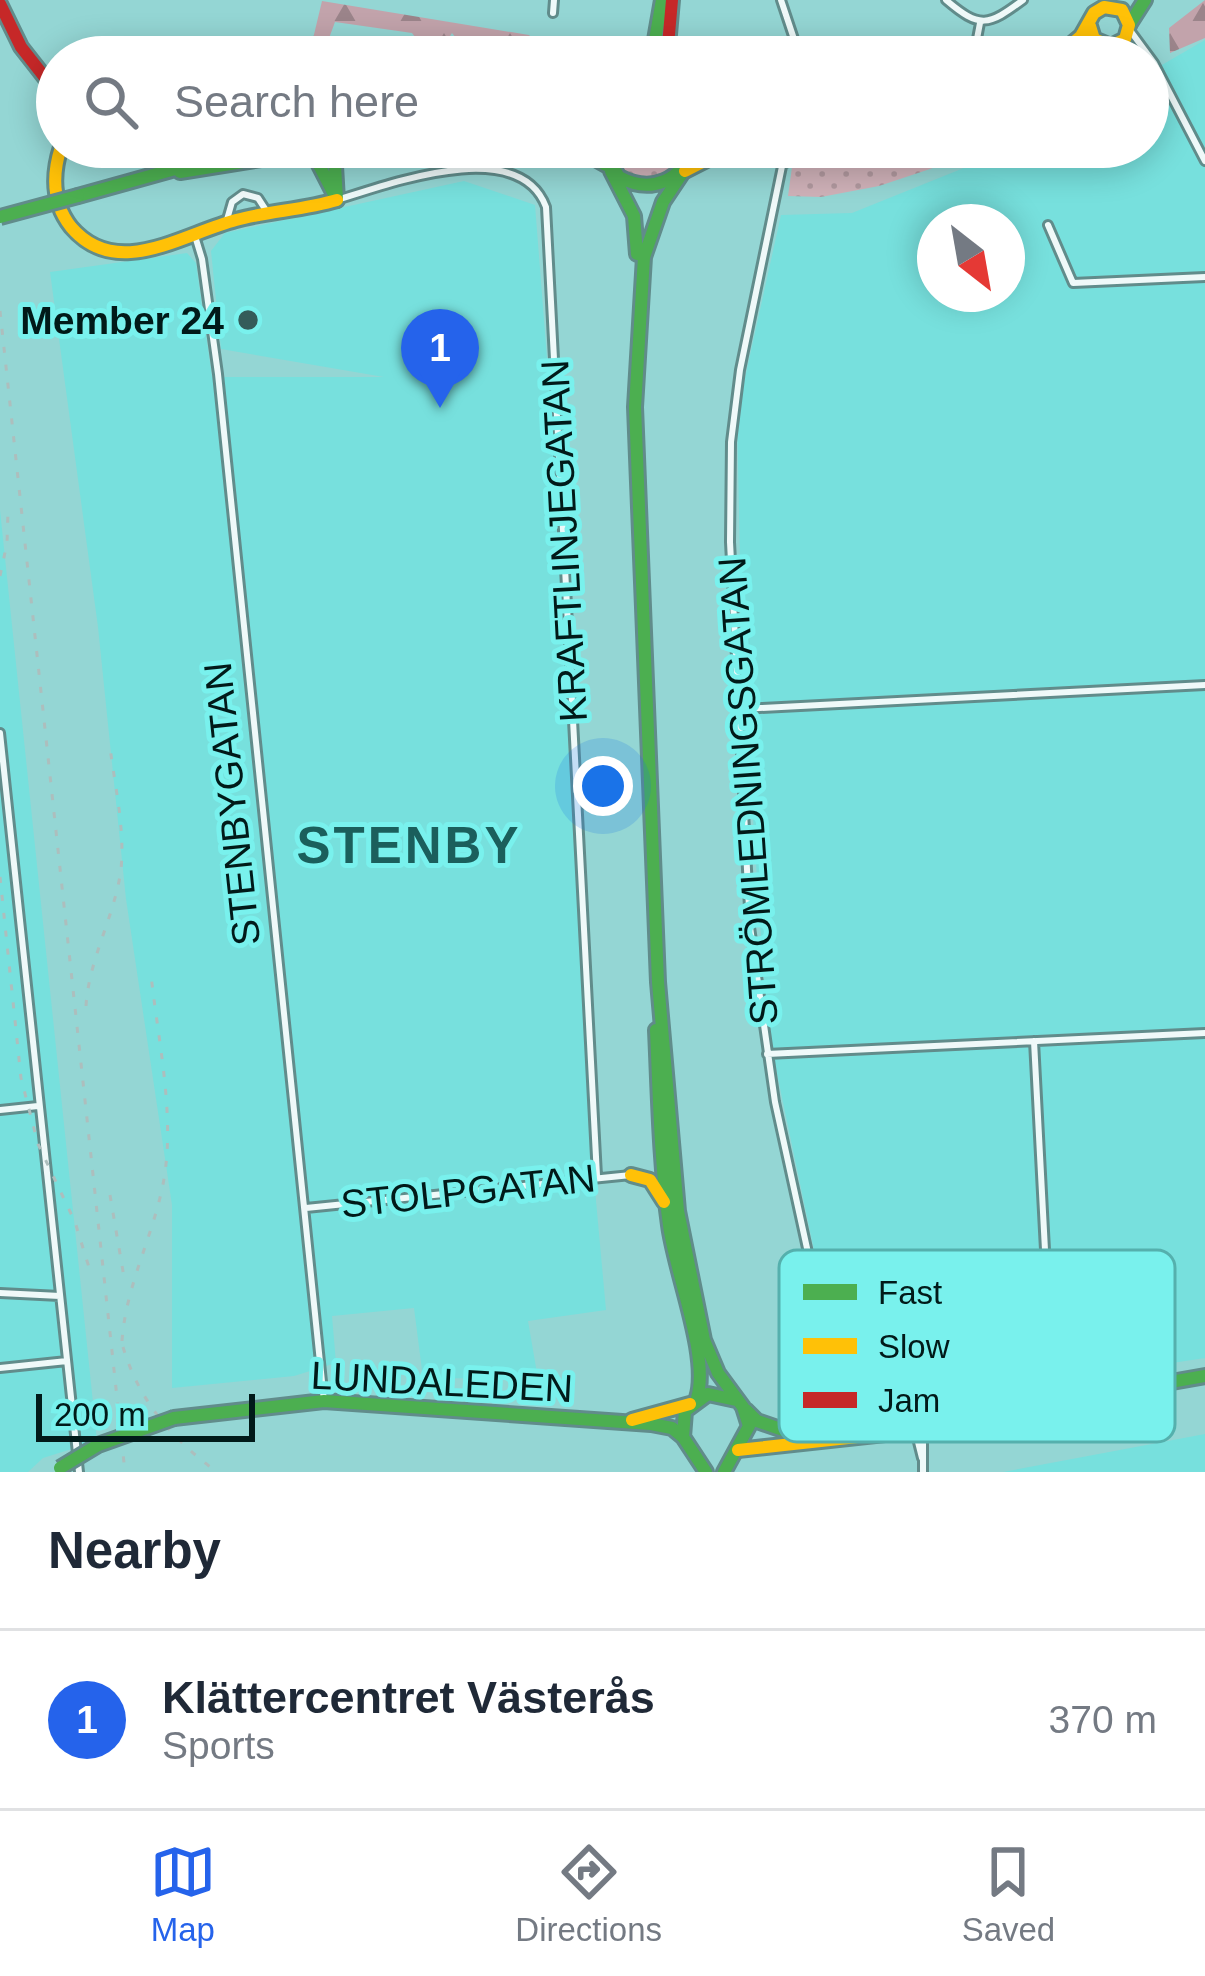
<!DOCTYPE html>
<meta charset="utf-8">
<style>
:root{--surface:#fff;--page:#f6f6f7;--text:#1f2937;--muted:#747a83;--line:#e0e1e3;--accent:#2563eb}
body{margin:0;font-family:Helvetica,sans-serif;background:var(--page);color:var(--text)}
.compass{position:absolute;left:917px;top:204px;width:108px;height:108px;border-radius:50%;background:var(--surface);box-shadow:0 6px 30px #0003;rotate:149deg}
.scale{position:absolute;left:36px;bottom:30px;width:219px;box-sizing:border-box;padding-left:12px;border:6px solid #011a19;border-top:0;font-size:33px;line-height:42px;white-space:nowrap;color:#011a19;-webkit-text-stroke:9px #79f1ed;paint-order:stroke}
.you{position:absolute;left:603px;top:786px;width:42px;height:42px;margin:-30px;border:9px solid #fff;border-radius:50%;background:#1a73e8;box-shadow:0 0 0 18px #1a73e833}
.badge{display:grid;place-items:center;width:78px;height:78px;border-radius:50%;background:var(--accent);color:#fff;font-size:39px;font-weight:700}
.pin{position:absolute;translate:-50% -99px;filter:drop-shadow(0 3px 6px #0008)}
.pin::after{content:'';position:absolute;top:63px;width:42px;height:36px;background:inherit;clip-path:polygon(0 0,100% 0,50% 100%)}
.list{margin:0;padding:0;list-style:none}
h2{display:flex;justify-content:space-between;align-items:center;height:156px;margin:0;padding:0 48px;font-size:51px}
h2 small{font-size:39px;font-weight:400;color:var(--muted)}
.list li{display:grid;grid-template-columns:78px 1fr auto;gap:36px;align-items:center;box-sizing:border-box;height:180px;padding:0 48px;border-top:3px solid var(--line)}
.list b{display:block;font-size:45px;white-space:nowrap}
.list p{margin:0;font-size:39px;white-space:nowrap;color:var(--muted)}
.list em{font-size:39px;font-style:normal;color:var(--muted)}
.icon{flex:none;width:66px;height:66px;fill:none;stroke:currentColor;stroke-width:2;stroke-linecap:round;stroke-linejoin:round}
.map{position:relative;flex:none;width:1205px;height:1472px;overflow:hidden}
.search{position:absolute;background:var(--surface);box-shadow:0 6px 30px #0003;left:36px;right:36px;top:36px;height:132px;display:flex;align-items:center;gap:30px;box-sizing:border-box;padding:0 42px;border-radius:66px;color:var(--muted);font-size:45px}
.sheet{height:336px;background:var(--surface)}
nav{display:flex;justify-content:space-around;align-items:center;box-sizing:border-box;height:168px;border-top:3px solid var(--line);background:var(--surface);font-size:33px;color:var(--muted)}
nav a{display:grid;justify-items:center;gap:6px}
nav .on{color:var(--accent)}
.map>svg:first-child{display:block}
</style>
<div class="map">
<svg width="1205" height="1472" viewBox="0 0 1205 1472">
<defs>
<pattern id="grass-dots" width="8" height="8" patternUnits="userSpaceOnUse" patternTransform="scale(3)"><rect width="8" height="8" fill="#cfb1b8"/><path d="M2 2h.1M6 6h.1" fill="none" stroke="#b0989e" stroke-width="1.8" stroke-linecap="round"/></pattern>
<pattern id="forest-firs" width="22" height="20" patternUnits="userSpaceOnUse" patternTransform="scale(3)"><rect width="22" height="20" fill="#c2a3ab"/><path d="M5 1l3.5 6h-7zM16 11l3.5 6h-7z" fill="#9b848a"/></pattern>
</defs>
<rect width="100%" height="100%" fill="#94d6d4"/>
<path fill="#77e0dd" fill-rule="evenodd" d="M1205,40V1358L872,1408L842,1355L827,1312L767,1026L742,656L737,414L781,215L852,213L1016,147H1148V73ZM935,222H1007V294H935Z
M464,181L535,205L563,563L569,756L594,1179L606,1310L528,1321L538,1379L423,1378L414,1308L332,1316L336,1363L294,1376L172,1388V1205L126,899L98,627L50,272L187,253L196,263L212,377H384L221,349L211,251L225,233Z
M0,510L97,1441L43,1458L28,1472H0Z
M1205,1434V1472H1003Z"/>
<path fill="url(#grass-dots)" d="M604,147H691L674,174L645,183L617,171Z
M837,147H996L879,186L821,197L788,196L792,167L799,156Z"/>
<path fill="url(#forest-firs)" d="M1205,0V38L1170,53L1169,28Z
M322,1L529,35L550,57H471L452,33L438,55L430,57L412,33L335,22L325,49L311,47Z"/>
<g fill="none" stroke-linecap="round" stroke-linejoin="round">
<g stroke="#618c8b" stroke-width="12">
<path id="street" d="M781,0L800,57
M946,0C980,29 988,26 1023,0
M553,13L554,0
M1129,29L1154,63L1205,161
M1111,46L1124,57
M968,57L976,44L980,23
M786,147L740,370L731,442L730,542L750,927L775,1102L826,1335C835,1368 866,1393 871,1426
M786,163L792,153L802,147
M337,200C389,184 519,135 546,207L597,1176
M226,223L232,202L243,194L258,198L269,215
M1048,225L1073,283L1205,277
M195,236L202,259L218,374L324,1401
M741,709L1205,685
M0,733L79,1472
M1034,1041L1053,1402
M767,1054L1205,1033
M0,1110L38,1106
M306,1208L631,1175
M0,1293L60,1296
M0,1368L67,1361
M860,1403L861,1432
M915,1430L922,1458
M923,1472V1428"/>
</g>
<g stroke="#618c8b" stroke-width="18">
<path id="fast" d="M1129,25L1145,0
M652,57L662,0
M1076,57L1105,46
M574,147L606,165
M600,147L619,177C653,195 680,180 696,147
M305,152L317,161L337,200
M611,171L634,216L637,254
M180,172L337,147
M681,175L663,202L644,257L635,407L658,982L678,1211L704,1340L718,1373L743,1407L749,1426L724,1472
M78,196L229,154L278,147
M337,200L335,166L347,147
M656,1030C659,1095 660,1161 669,1225C675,1273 710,1356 697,1398
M746,1410L757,1421L789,1432L860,1428L995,1413L1205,1376
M174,1418L324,1401L651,1424L672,1428L683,1437
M706,1472L683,1437L685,1411L708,1394L736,1400"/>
</g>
<g stroke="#618c8b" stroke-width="18">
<path id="slow" d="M1056,57L1081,36L1094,13L1104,7L1122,10L1129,25L1125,39L1111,46L1094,39L1090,26
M61,147C52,175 52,203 71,227C117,281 182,234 236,220C269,211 303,210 337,200
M685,171L732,147
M631,1175L650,1180L664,1202
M632,1420L690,1404
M738,1450L894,1433L947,1423"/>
</g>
<g stroke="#618c8b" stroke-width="18">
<path id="jam" d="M0,4L21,47L57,93
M667,57L672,0"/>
</g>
<use href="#street" stroke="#eff9f9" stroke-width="6"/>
<use href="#fast" stroke="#4caf50" stroke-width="12"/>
<use href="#slow" stroke="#ffc107" stroke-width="12"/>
<use href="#jam" stroke="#c62828" stroke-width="12"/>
<path stroke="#adbebd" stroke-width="3" stroke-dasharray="6 12" stroke-linecap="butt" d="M0,311L125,1472
M0,576L7,543L8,512
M0,877L21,1078L38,1144L75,1222L91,1274
M86,1006C89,958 115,916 121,869C125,829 115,787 110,747
M110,1195L125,1283
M122,1341C126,1284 154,1235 164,1179C175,1114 158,1040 151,975
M123,1347C139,1401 172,1439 217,1472"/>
<g stroke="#618c8b" stroke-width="18" stroke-linecap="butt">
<path id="fast-bridge" d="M0,217L78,196
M60,1468L98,1445L174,1418"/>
</g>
<use href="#fast-bridge" stroke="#4caf50" stroke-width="12"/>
</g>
<circle fill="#345c5a" stroke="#79f1ed" stroke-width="4.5" cx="248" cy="320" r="12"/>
<g text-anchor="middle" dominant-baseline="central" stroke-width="10" stroke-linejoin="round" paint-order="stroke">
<g font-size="39" font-weight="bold" fill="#011a19" stroke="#79f1ed" text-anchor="end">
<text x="224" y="320">Member 24</text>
</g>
<g font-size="39" fill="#011a19" stroke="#79f1ed">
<text transform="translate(564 541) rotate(-93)">KRAFTLINJEGATAN</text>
<text transform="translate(748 791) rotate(-94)">STRÖMLEDNINGSGATAN</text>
<text transform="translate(232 804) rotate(-96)">STENBYGATAN</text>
<text transform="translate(468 1191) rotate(-6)">STOLPGATAN</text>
<text transform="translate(442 1382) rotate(3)">LUNDALEDEN</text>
</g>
<g font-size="51" font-weight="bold" letter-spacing="3" fill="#1b5f5c" stroke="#79f1ed">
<text x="409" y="845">STENBY</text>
</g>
</g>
<rect x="779" y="1250" width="396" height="192" rx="18" fill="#79f1ed" stroke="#55b0ad" stroke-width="3"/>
<rect x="803" y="1284" width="54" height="16" fill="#4caf50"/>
<rect x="803" y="1338" width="54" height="16" fill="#ffc107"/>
<rect x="803" y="1392" width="54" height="16" fill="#c62828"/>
<g font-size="33" fill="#011a19">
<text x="878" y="1304">Fast</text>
<text x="878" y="1358">Slow</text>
<text x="878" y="1412">Jam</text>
</g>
</svg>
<svg class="compass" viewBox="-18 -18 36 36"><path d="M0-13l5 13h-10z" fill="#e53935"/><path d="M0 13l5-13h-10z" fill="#747a83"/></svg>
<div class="scale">200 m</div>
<div class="you"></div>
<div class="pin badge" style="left:440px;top:408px">1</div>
<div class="search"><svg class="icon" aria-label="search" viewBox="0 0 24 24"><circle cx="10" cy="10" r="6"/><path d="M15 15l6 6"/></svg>Search here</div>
</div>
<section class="sheet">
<h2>Nearby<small></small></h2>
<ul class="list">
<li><span class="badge">1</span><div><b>Klättercentret Västerås</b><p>Sports</p></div><em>370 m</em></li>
</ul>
</section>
<nav>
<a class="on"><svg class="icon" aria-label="map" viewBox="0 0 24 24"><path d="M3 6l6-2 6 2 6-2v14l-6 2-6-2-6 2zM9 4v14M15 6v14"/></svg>Map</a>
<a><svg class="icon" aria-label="directions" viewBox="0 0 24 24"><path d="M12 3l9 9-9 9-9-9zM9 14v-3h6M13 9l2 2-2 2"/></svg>Directions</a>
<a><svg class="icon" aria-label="saved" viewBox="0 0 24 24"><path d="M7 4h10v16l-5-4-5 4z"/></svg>Saved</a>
</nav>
